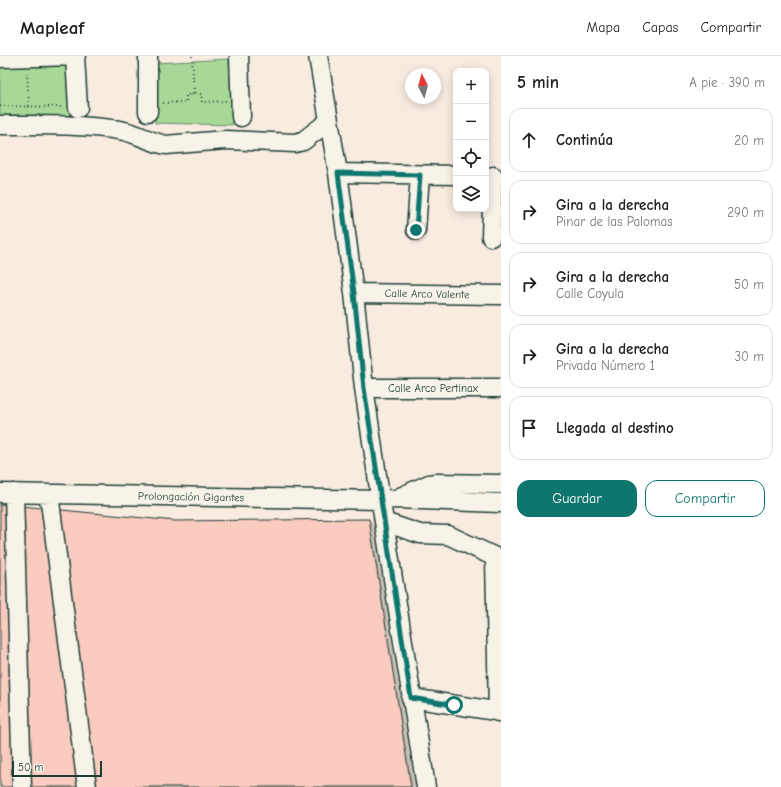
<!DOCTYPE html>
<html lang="es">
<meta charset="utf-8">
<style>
:root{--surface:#fff;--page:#f2f2f2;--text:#202124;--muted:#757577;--line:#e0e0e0;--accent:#0f766e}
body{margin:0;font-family:"Comic Neue",sans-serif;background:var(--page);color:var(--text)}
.controls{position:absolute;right:12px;top:12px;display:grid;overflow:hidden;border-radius:8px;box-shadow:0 2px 10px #0003}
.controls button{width:36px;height:36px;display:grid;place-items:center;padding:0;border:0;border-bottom:1px solid var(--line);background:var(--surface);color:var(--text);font:20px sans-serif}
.compass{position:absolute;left:405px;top:12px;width:36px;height:36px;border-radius:50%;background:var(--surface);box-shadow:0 2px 10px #0003;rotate:354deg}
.scale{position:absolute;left:12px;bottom:10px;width:90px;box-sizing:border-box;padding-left:4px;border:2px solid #1f3d34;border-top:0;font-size:11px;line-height:14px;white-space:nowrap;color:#1f3d34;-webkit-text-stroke:3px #f7f3e8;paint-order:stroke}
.stop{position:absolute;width:12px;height:12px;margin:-9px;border:3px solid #0f766e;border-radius:50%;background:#fff}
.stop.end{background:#0f766e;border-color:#fff;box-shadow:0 1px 4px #0008}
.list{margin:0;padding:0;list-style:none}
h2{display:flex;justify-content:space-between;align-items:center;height:52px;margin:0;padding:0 16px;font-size:17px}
h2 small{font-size:13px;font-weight:400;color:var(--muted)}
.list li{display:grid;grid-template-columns:26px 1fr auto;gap:12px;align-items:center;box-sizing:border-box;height:64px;margin:0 8px 8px;padding:0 8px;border:1px solid var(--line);border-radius:12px}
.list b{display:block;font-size:15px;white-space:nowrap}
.list p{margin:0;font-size:13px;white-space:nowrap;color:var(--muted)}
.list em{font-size:13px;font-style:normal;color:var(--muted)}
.actions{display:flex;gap:8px;padding:12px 16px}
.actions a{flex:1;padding:9px 0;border:1px solid var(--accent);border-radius:12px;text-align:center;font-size:14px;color:var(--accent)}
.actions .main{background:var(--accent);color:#fff}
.icon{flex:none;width:22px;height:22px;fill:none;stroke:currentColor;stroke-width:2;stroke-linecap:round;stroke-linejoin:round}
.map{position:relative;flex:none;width:501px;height:731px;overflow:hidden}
header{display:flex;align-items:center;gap:24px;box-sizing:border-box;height:56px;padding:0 20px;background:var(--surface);border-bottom:1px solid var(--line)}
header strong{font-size:19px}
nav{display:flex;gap:22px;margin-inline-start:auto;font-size:14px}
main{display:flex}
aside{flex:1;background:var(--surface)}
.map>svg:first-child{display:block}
</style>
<header>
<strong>Mapleaf</strong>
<nav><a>Mapa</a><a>Capas</a><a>Compartir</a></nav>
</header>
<main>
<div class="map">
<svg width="501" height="731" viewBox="0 0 501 731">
<defs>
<filter id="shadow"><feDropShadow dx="3.5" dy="3.5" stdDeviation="2" flood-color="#0004"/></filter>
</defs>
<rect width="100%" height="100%" fill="#f8ebe0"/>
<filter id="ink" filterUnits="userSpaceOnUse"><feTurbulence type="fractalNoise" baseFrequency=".025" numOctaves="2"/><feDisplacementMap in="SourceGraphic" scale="8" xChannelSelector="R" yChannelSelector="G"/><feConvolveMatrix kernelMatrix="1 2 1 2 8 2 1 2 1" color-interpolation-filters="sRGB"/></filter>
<g filter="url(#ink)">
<path fill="#a8d898" stroke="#648a66" d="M229,3L232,69L155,67V7Z
M67,8L70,65L0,64V11Z"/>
<path fill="#facbbf" stroke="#1f3d34" filter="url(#shadow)" d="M0,448L175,465L369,463L411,731H0Z"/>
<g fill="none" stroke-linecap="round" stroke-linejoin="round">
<g stroke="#1f3d34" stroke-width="21">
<path id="minor" d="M75,0L78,52
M239,0L241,61
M318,0L338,117L354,237L364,332L384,466L426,731
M0,2L76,0
M148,56V0
M0,69C39,69 80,68 119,74C135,76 149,86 166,89L225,84L295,87L303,85L329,65
M338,117L456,119
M416,174L420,119
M491,181L493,120
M354,237L501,239
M364,332H501
M0,437L382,444L396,443L501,447
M14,437L22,731
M49,438L87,731
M400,441L429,428L436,427L501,428
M384,466L420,478L448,479L495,501L501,503
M495,501L498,656
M411,642L501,656"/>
</g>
<path stroke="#1f3d34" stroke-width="2" stroke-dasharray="1 3" stroke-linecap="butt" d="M192,0L194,38
M27,17L29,50
M163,47L186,46V39L201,38L202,46L226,45
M0,50L63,51"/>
<use href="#minor" stroke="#f7f3e8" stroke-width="18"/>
</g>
</g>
<g fill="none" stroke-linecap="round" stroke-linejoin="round" filter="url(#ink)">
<path stroke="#0f766e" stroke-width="5" d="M416,174L420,119L338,117L354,237L364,332L411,642L454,649"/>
</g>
<g text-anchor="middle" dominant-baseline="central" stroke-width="4" stroke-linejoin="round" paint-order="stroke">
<g font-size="11" fill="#1f3d34" stroke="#f7f3e8">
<text transform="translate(427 238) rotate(1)">Calle Arco Valente</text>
<text x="433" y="332">Calle Arco Pertinax</text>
<text transform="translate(191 441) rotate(1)">Prolongación Gigantes</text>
</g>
</g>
</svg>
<div class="controls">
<button>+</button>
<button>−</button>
<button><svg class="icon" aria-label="locate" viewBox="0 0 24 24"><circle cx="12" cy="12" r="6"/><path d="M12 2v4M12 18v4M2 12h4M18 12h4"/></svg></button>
<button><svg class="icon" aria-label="layers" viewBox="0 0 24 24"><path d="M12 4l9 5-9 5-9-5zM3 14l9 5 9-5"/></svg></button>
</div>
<svg class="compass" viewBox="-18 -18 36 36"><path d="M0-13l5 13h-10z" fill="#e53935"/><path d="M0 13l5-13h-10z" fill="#757577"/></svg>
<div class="scale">50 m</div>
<div class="stop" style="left:454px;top:649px"></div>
<div class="stop end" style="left:416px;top:174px"></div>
</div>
<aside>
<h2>5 min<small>A pie · 390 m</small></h2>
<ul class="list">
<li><svg class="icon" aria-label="ahead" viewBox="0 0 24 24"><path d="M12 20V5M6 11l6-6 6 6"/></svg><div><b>Continúa</b></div><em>20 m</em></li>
<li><svg class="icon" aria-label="right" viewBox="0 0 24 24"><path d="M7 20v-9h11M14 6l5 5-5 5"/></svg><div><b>Gira a la derecha</b><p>Pinar de las Palomas</p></div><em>290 m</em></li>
<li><svg class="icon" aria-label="right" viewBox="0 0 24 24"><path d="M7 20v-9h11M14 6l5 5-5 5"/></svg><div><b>Gira a la derecha</b><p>Calle Coyula</p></div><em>50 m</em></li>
<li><svg class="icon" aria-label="right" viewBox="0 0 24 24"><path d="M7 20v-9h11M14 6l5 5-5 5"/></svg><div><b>Gira a la derecha</b><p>Privada Número 1</p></div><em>30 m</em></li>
<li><svg class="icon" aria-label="arrive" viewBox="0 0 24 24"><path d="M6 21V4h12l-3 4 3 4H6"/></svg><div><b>Llegada al destino</b></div></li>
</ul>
<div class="actions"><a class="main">Guardar</a><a>Compartir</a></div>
</aside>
</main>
